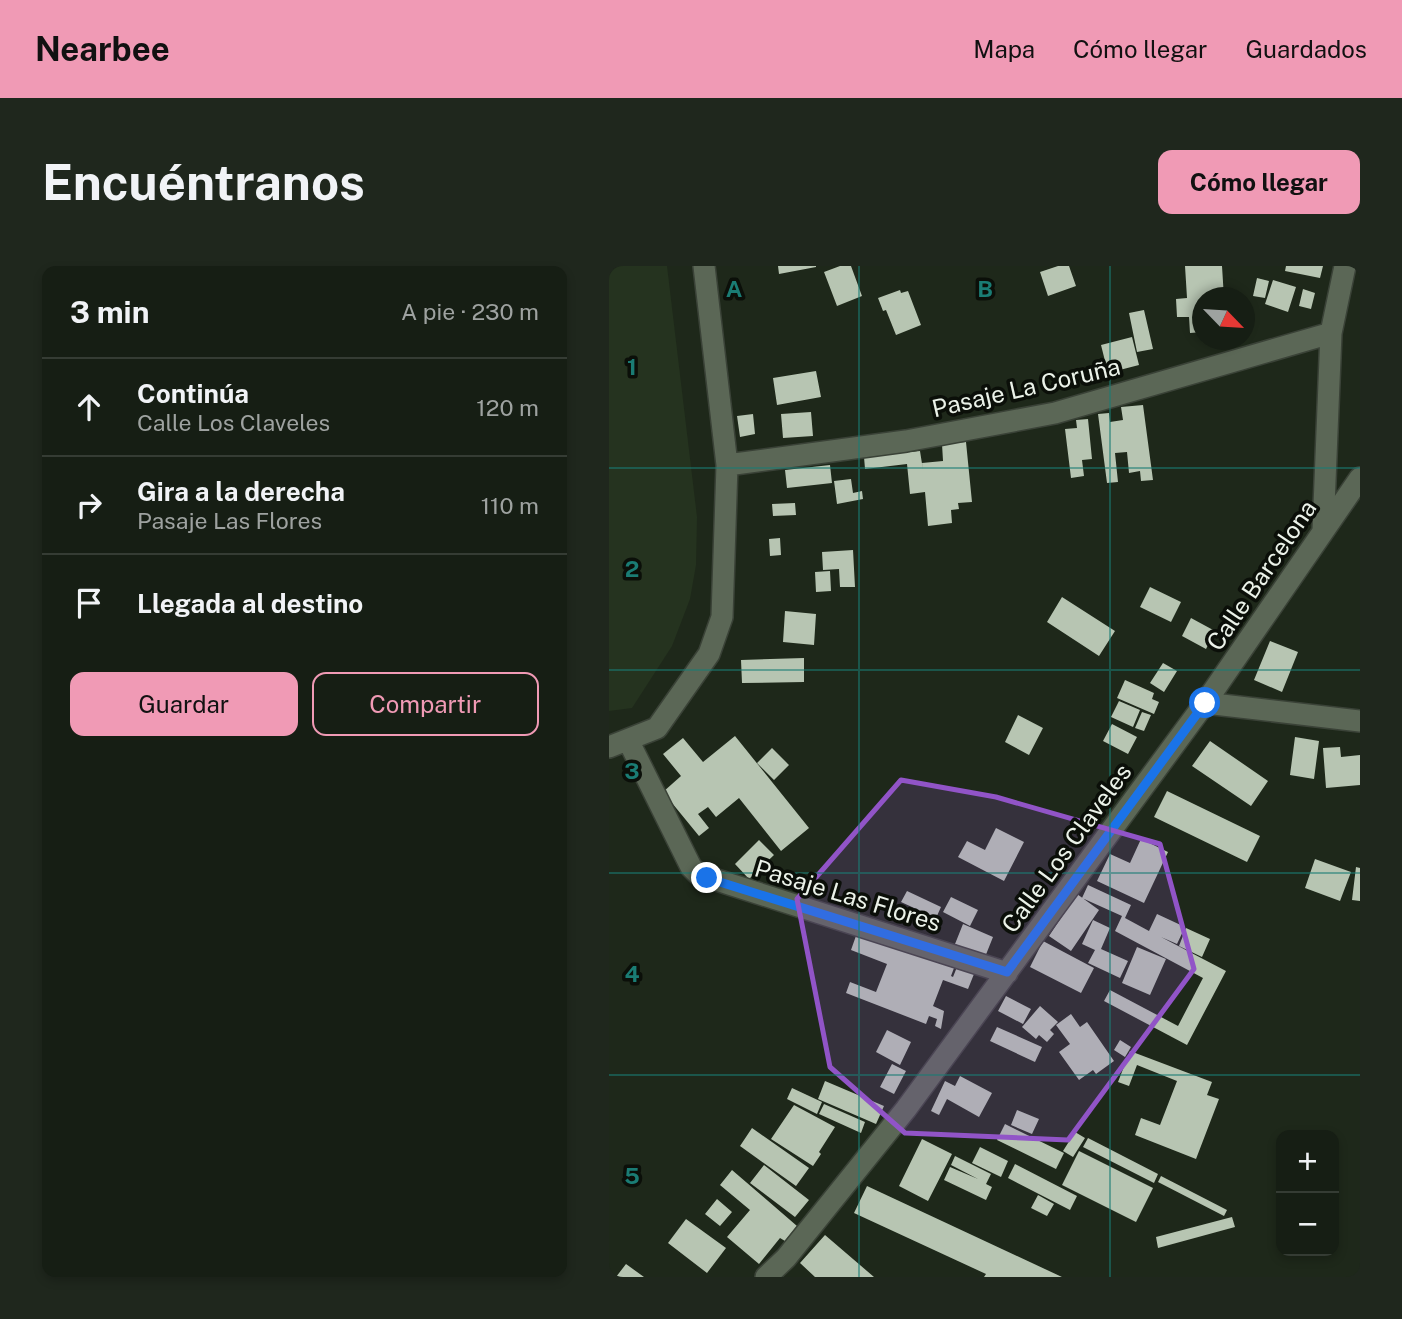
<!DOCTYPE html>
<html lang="es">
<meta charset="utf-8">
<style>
:root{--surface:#161e14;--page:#1f271d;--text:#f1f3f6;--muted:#9ea2a0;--line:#353c34;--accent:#f09ab5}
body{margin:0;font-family:"Public Sans",sans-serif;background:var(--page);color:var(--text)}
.controls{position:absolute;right:21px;bottom:21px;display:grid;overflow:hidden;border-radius:14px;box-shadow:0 4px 10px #0003}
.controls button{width:63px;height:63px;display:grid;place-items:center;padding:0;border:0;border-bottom:2px solid var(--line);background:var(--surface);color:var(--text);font:35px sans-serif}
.compass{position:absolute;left:583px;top:21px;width:63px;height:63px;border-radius:50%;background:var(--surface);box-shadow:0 4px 10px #0003;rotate:115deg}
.stop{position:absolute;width:21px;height:21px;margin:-16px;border:5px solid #1a73e8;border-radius:50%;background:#fff}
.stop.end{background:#1a73e8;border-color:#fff;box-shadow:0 2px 7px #0008}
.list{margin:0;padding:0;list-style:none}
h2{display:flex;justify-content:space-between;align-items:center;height:91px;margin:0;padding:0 28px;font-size:30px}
h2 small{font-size:23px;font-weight:400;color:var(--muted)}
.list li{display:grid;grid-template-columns:46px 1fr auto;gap:21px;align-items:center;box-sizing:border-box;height:98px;padding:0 28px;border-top:2px solid var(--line)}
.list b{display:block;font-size:26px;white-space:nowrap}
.list p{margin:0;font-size:23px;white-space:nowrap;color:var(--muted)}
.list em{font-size:23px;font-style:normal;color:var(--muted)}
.actions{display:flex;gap:14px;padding:21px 28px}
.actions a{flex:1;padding:16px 0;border:2px solid var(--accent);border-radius:14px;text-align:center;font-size:24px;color:var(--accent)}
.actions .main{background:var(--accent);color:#111}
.icon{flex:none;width:38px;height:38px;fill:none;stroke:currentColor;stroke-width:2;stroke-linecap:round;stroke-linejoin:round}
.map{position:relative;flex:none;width:751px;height:1011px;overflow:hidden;border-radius:14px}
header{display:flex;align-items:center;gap:42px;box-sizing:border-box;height:98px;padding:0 35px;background:var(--accent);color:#111}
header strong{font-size:33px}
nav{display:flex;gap:38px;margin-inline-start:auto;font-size:24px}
.intro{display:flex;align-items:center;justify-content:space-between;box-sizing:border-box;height:168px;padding:0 42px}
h1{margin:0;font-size:49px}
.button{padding:18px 32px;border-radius:14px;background:var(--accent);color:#111;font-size:24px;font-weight:700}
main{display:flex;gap:42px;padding:0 42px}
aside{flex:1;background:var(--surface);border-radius:14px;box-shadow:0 4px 10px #0003}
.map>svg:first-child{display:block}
</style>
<header>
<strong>Nearbee</strong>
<nav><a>Mapa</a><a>Cómo llegar</a><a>Guardados</a></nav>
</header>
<div class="intro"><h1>Encuéntranos</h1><a class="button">Cómo llegar</a></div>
<main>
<aside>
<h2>3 min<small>A pie · 230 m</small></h2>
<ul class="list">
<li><svg class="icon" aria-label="ahead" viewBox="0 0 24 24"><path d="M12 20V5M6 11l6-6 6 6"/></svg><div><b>Continúa</b><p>Calle Los Claveles</p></div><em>120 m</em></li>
<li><svg class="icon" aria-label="right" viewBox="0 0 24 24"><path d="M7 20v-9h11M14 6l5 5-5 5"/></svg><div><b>Gira a la derecha</b><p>Pasaje Las Flores</p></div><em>110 m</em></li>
<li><svg class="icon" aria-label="arrive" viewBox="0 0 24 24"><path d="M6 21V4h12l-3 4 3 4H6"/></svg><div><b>Llegada al destino</b></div></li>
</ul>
<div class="actions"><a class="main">Guardar</a><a>Compartir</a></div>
</aside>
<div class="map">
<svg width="751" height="1011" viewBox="0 0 751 1011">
<rect width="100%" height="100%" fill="#1e281a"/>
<path fill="#25331f" d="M0,0H58L88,251L87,299L81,333L63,380L23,442L0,445Z"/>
<path fill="#b7c5b2" d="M169,0H207V1L170,8Z
M231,0H242L253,30L228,40L215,6Z
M449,0H460L467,20L439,30L431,6Z
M576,0H613L615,32H594V66L581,67L580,51H568L567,33L578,32Z
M677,0H714L711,12L676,5Z
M648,12L660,15L656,32L644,30Z
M664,14L687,21L679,46L656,38Z
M694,23L706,27L702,43L690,40Z
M291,24L292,27L299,25L312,59L287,69L277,44L274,45L269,32Z
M535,44L544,83L528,86L520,47Z
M523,71L530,99L499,107L492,79Z
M207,105L212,131L168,139L164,112Z
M534,139L544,214L532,215L531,205L520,207L518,186L506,187L509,216L498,217L489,148L500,147L501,156L514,154L512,141Z
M202,146L204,170L174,172L172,148Z
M144,148L146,168L131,171L128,150Z
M479,153L483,193L473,194L475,210L462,212L456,163L468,162L467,154Z
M357,176L363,236L349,237L350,243L342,244L343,257L319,260L316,226L301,228L298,198L256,203L255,191L311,185L314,204L313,197L334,195L333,178Z
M221,199L223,217L178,222L176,204Z
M242,213L244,227L253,225L254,233L228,238L225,215Z
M186,237L187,249L164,250L163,238Z
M171,272L172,289L161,290L160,273Z
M244,284L246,321H231L230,303L214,304L213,286Z
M221,305L222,325L207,326L206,306Z
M541,321L572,336L562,356L531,341Z
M453,331L506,365L490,390L438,356Z
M176,345L207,348L205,379L174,376Z
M582,352L606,365L597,383L573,370Z
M661,375L689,386L673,426L645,414Z
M195,392V416L133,417L132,394Z
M554,397L568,405L555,426L541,417Z
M516,414L545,427L543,433L550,436L545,448L508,432Z
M510,435L531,444L524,461L502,451Z
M533,446L542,449L535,465L526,462Z
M409,449L434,462L420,489L396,476Z
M503,458L528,471L519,488L494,475Z
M126,470L200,562L172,585L130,532L107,551L99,541L89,548L100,562L90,570L54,526L72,510L54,488L74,472L94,496Z
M686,471L710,475L705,513L681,509Z
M601,475L659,515L642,540L583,500Z
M731,481L732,491L751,489V519L717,522L714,482Z
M163,482L180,499L165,514L148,497Z
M558,525L651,570L638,596L545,551Z
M387,562L415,576L395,615L349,591L358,575L376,584Z
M532,573L559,586L535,637L488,615L501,588L521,597Z
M150,574L165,589L140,613L126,598Z
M706,593L742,606L731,635L696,622Z
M747,601L751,602V635L743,634Z
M479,619L522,639L516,652L540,665L548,648L576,661L568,678L552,671L617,705L578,779L495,735L501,724L569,760L594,712L506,665L513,650L473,632Z
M298,625L332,641L327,652L292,636Z
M468,628L490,644L462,685L440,670Z
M342,631L369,644L361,660L334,646Z
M484,654L501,662L492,683L519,695L511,712L479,697L486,684L473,678Z
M354,658L384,671L376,691L346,678Z
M577,662L601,673L593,691L570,680Z
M248,667L345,702L342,710L344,711L348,701L365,708L359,723L334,714L324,740L335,745L332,763L326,760L328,753L320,750L317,758L237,727L241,716L267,726L278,698L242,684Z
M434,675L485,702L472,727L421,701Z
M528,681L557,693L541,729L513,717Z
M397,730L422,743L414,758L389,745Z
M431,740L449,756L441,764L445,768L438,776L430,769L427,773L413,761Z
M462,748L471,761L478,756L505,795L487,808L484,804L470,814L450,786L461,778L447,759Z
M388,761L433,781L426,796L381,775Z
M278,764L302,776L291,799L267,786Z
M511,774L522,781L516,791L505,784Z
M521,785L603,816L598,829L610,833L587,893L526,869L532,852L551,859L568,815L528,799L520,820L509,816Z
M283,798L297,805L285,828L271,821Z
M351,810L383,827L370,851L338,833L330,849L322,845L336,815L346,820Z
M216,815L275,840L267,858L209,833Z
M183,822L213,836L208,848L178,833Z
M215,838L256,856L252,867L210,848Z
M185,839L226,861L210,886L212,888L204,900L162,873Z
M408,844L430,853L423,868L402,859Z
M396,858L455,887L447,903L388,874Z
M143,862L200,902L187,920L131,880Z
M466,866L476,872L464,891L454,885Z
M479,872L549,908L545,917L474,881Z
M313,873L343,888L319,935L290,920Z
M371,881L399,895L392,911L363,897Z
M470,885L544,922L527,956L453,919Z
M346,890L382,908L377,918L383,921L377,934L335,914L341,901L369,913L342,899Z
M406,898L468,930L461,944L399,912Z
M155,899L200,934L186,951L141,917Z
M123,904L188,960L176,975L171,972L150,998L118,971L141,944L111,919Z
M552,910L618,944L615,950L549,916Z
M258,920L453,1011H375L377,1008L245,947Z
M429,929L445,938L438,950L422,942Z
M108,933L123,946L111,960L96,948Z
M623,951L626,961L549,982L547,971Z
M77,953L117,982L98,1007L59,977Z
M216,969L265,1011H206L191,997Z
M17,998L35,1011H7Z"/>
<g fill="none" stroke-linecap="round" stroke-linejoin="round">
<g stroke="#3a4237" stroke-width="24">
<path id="minor" d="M118,199L297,175L446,147L722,67
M714,265L722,67L736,0
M596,437L751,455
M19,474L82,601L89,608L398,707
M0,481L48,462L100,388L113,351L118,199L95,0
M157,1011L177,992L297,843L596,437L751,212"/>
</g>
<use href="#minor" stroke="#5b6756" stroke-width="21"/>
</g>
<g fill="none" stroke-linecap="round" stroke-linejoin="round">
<path stroke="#1a73e8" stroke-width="9" d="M98,612L398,706L596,437"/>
</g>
<path fill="#9154c7" fill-opacity="0.2" stroke="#9154c7" stroke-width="5" stroke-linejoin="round" d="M292,514L387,531L551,578L585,703L459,874L296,867L221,801L188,633Z"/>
<path fill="none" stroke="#1a7c74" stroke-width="2" stroke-opacity="0.55" d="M250,0V1011M501,0V1011M0,202H751M0,404H751M0,607H751M0,809H751"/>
<g text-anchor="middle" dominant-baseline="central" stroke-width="7" stroke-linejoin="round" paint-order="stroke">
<g font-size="24" fill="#ebf2e9" stroke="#0b0f09">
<text transform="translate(417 121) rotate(-13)">Pasaje La Coruña</text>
<text transform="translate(652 309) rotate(-56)">Calle Barcelona</text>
<text transform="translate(457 582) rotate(-54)">Calle Los Claveles</text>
<text transform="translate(239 629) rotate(17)">Pasaje Las Flores</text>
</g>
</g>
<g font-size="23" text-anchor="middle" font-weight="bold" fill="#1a7c74" stroke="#0b0f09" stroke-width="7" stroke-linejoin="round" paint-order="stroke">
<text x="125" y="31">A</text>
<text x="376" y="31">B</text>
<text x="23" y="109">1</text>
<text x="23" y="311">2</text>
<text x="23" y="513">3</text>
<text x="23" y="716">4</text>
<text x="23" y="918">5</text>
</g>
</svg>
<div class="controls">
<button>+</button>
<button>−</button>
</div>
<svg class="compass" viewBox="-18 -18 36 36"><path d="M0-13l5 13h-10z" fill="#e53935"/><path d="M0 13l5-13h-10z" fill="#9ea2a0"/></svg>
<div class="stop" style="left:596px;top:437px"></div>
<div class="stop end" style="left:98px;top:612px"></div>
</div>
</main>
